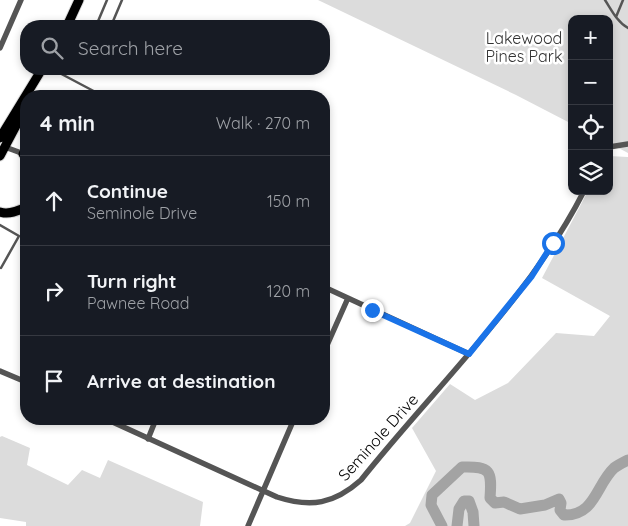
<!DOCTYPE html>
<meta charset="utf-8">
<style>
:root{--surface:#171b24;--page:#20242c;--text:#f1f3f6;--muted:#9ea1a6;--line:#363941}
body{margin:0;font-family:Quicksand,sans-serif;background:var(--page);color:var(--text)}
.controls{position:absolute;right:15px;top:15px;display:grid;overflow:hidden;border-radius:10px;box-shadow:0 2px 8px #0003}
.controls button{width:45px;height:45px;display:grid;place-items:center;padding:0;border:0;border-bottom:1px solid var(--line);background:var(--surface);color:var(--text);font:25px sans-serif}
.stop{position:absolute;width:15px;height:15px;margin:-11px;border:4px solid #1a73e8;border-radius:50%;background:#fff}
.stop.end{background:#1a73e8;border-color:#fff;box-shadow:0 1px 5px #0008}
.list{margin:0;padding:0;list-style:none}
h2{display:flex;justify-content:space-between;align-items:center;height:65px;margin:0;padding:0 20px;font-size:21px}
h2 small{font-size:16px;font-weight:400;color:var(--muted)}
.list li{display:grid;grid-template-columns:32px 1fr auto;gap:15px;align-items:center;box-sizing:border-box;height:90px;padding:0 20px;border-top:1px solid var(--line)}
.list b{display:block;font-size:19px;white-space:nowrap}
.list p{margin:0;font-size:16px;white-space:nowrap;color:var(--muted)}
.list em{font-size:16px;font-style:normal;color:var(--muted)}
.icon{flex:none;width:28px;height:28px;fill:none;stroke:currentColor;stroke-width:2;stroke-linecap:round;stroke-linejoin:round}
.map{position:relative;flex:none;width:628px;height:526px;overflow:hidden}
.search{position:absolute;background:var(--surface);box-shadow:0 2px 8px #0003;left:20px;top:20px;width:310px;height:55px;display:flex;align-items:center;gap:12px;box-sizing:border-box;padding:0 18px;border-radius:20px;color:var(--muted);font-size:19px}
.panel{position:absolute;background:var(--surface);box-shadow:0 2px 8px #0003;left:20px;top:90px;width:310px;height:335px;border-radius:20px}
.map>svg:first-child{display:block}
</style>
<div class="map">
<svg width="628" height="526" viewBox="0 0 628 526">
<rect width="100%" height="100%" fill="#fff"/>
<path fill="#dcdcdc" d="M318,0H628V153L609,143V19H572V124L516,95Z
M609,156L628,157V526H405L410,523L436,471L412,428L450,384L475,400L508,383L556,333L594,336L610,316L542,278L588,191H609Z
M2,436L30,448L27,465L68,485L82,470L100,478L108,460L203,502L200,526H26V522L0,518V437Z"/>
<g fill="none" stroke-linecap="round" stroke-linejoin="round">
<path stroke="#a3a3a3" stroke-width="11" d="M442,526L431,505L432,495L462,467C491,466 492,471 490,498L495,503L504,502L520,509L545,505L559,499L561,503L560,510L564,515C595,516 596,485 614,468C618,465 624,462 628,460
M457,526L459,509L464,501H469L473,512L474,526"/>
<g stroke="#dbdbdb" stroke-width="11">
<path id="primary" d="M67,26L79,0
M0,138L42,69
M23,154L26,157
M0,156L26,107
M0,212C9,215 18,211 26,207"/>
</g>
<path stroke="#555" stroke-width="2.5" d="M605,0C611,9 617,22 628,28
M616,17L623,0
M96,26L107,0
M111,26L122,0
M52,69L103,96
M0,225L19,236L1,268"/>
<path stroke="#555" stroke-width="5.5" d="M0,48L21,0
M5,147L24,154
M609,147L628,144
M324,287L469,354
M324,352L348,298
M0,371L26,382
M106,419L277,497C311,508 334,504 361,480C436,386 529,299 584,191
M148,439L156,419
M248,526L294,419"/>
<use href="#primary" stroke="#000" stroke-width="9"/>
</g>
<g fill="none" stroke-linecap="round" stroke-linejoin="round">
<path stroke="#1a73e8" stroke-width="6" d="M372,310L469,354L532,276L553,243"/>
</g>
<g text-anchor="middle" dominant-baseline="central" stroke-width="5" stroke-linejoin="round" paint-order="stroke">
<g font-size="16" fill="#333" stroke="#fff">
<text x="524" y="38">Lakewood<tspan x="524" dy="18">Pines Park</tspan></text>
</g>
<g font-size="16" fill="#000" stroke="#fff">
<text transform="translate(378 437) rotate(-48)">Seminole Drive</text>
</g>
</g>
</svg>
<div class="controls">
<button>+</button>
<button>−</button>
<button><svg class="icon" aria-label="locate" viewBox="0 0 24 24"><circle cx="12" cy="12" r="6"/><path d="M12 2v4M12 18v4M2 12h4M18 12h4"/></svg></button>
<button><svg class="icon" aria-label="layers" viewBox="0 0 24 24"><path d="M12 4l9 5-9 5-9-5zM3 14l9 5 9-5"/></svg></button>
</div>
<div class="stop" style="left:553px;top:243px"></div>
<div class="stop end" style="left:372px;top:310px"></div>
<div class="search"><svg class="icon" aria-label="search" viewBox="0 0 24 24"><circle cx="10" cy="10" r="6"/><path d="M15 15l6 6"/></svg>Search here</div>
<section class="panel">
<h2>4 min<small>Walk · 270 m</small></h2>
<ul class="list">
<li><svg class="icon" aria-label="ahead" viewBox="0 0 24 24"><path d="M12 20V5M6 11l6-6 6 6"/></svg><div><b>Continue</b><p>Seminole Drive</p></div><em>150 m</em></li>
<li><svg class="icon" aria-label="right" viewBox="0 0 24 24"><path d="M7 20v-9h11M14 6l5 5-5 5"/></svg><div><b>Turn right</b><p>Pawnee Road</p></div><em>120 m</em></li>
<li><svg class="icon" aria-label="arrive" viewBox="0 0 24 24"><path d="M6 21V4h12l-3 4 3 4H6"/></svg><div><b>Arrive at destination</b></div></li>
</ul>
</section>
</div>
